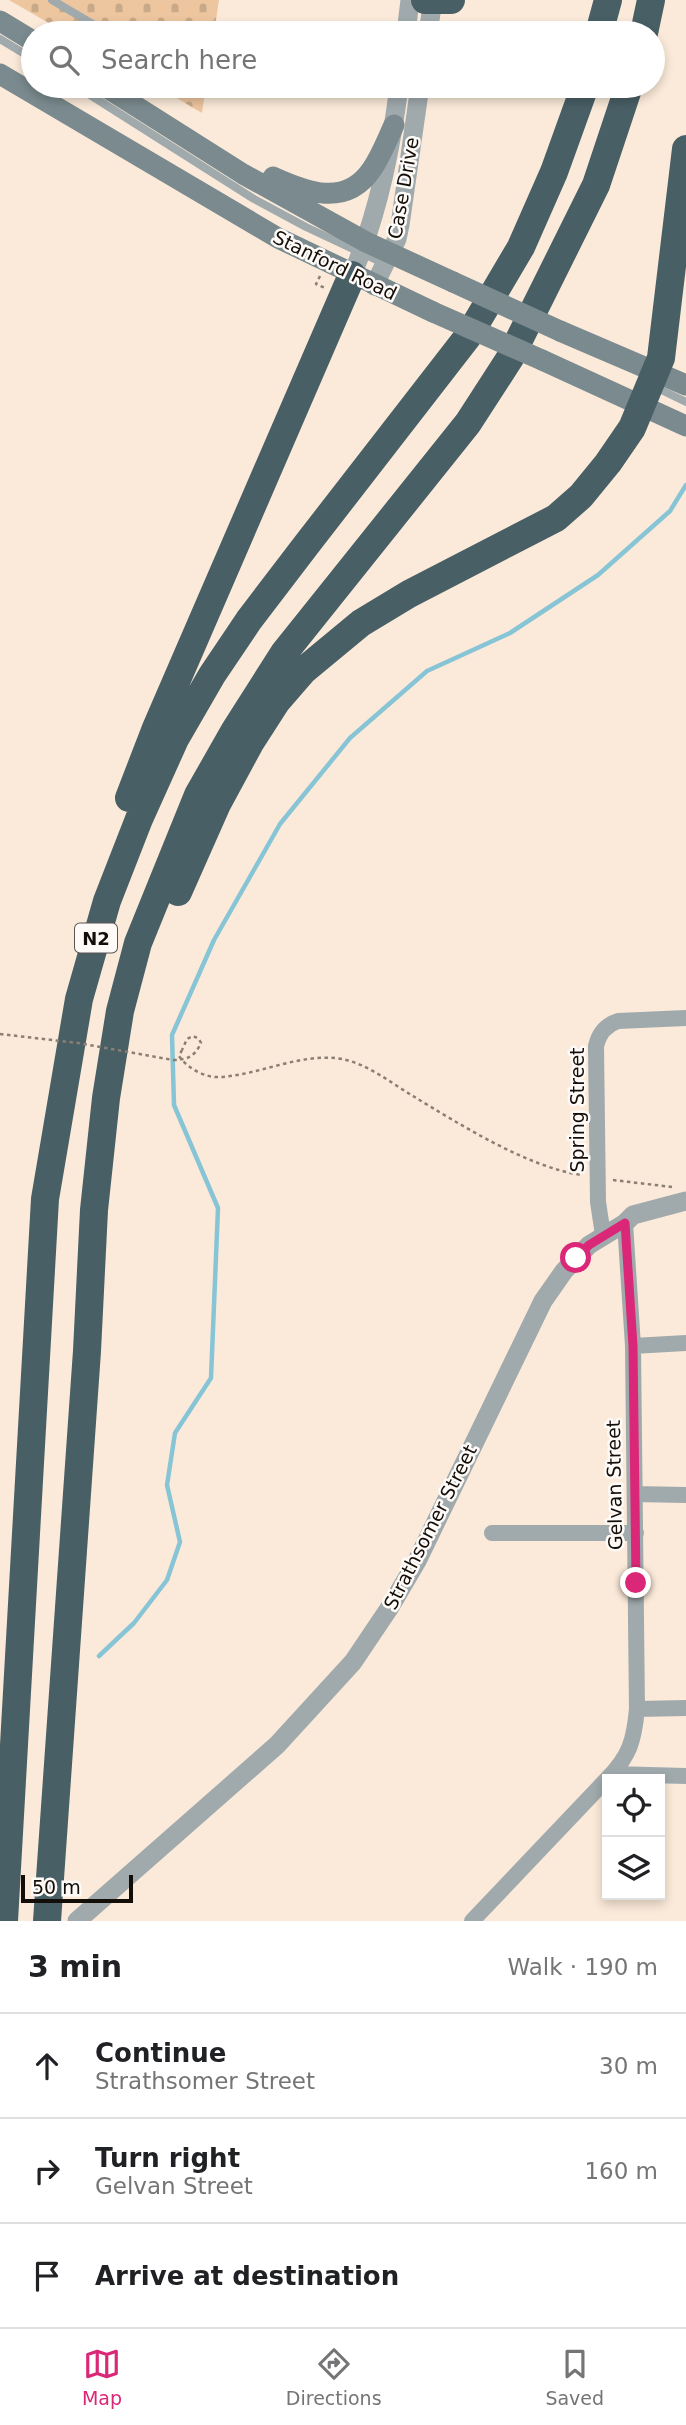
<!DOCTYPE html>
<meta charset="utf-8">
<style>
:root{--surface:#fff;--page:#f6f6f6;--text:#202124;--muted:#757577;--line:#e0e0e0;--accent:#db2777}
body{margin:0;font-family:"DejaVu Sans",sans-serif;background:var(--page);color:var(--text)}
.controls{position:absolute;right:21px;bottom:21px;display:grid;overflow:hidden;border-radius:0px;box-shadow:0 4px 10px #0003}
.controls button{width:63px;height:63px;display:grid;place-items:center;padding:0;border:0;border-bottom:2px solid var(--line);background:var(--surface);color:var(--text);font:35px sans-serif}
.scale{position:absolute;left:21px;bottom:18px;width:112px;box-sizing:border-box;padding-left:7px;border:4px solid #140e09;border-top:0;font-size:19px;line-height:24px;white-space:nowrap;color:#140e09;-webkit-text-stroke:5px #fdfaf7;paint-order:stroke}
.stop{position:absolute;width:21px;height:21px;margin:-16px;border:5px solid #db2777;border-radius:50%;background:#fff}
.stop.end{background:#db2777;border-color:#fff;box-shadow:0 2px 7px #0008}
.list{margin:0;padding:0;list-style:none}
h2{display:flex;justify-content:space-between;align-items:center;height:91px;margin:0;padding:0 28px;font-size:30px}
h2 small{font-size:23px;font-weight:400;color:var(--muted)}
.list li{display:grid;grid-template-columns:46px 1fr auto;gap:21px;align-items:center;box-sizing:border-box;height:105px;padding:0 28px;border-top:2px solid var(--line)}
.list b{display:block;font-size:26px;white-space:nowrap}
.list p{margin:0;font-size:23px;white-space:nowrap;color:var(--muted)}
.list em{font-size:23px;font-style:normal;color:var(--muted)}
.icon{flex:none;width:38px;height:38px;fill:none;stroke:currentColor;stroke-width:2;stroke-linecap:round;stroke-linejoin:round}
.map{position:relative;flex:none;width:686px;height:1921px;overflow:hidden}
.search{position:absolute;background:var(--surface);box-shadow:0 4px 10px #0003;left:21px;right:21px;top:21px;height:77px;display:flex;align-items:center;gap:18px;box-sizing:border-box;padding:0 24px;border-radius:38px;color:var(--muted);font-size:26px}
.sheet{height:406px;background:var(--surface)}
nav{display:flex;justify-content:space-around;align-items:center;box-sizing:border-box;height:98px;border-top:2px solid var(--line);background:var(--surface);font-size:19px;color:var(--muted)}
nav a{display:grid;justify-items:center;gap:4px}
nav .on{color:var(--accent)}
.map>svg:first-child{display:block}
</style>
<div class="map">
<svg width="686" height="1921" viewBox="0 0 686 1921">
<defs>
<pattern id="cemetery-stones" width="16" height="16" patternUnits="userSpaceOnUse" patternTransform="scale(1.75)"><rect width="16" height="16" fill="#edc6a0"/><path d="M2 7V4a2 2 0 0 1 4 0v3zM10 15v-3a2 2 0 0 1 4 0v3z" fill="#caa988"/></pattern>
</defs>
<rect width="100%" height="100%" fill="#fbead9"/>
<path fill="url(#cemetery-stones)" d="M9,0H219L214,33H66Z
M156,86H206L202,113Z"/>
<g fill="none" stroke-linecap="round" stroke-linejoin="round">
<path stroke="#87c5d6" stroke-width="4.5" d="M99,1656L134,1623L167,1580L180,1542L167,1485L175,1433L211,1378L218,1208L174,1105L172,1035L214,940L280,824L350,738L427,671L510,633L598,575L670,511L686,485"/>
<path stroke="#8b7f74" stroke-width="2.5" stroke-dasharray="3.5 3.5" stroke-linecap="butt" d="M320,276L316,284L325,288
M182,1050L179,1056C187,1068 205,1078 220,1077C260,1075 301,1052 342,1059C368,1064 391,1083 413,1096C459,1124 529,1168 582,1175
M613,1180L672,1187"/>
<path stroke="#a0aaad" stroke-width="8" d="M52,0L108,33
M0,39L33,59
M76,86L254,199L306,227L385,264
M653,386L686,402"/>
<path stroke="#a0aaad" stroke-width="16" d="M603,1235L598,1202L596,1046C599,1033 606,1025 618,1021L686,1018
M633,1346L686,1343
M635,1494L686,1495
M492,1533H636
M637,1709L686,1708
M613,1774L686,1776
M607,1779C630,1756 634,1740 637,1709L633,1346L625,1223
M472,1921L607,1779"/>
<path stroke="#a0aaad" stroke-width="19" d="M406,33L410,0
M428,33L433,0
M352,275C378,215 391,151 399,86
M374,286L397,239L400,225L420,86
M77,1921L277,1745L353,1662L390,1607L417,1561L543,1301L564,1271L589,1245L625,1223L633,1215L686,1201"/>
<path stroke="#7a8a8e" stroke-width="21" d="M0,21L33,41
M0,74L278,238L433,312
M104,86L243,174L366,242L453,282
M273,177C306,192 346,208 372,169C381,156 387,140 394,125
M560,331L686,385
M542,360L686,426"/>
<path stroke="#485f65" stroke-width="28" d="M425,0H451
M599,33L608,0
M644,33L651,0
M129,798L156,728L352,275
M178,892L217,804L250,743L277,701L303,671L361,623L409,594L556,518L581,496L608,463L632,428L661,358L686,149
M4,1921L45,1199L79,999L107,901L139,819L175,739L212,675L249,620L307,544L469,335L521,247L554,172L585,86
M47,1921L87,1351L94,1210L106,1098L120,1011L138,943L198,795L235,730L284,653L468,423L510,358L596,185L629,86"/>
<path stroke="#8b7f74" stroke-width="2.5" stroke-dasharray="3.5 3.5" stroke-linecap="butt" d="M0,1034L78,1043L173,1060C188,1060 195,1056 201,1043L199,1039L193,1036L187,1039L182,1050"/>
<path stroke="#7a8a8e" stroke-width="21" d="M453,282L560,331
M433,312L542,360"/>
</g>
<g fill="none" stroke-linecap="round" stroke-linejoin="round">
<path stroke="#db2777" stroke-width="9" d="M576,1258L589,1245L625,1223L633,1346L636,1583"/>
</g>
<g text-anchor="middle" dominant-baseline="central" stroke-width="5" stroke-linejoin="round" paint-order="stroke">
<rect fill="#fdfaf7" stroke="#5a5550" stroke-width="2" x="75" y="923.5" width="42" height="29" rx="5"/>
<g font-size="18" font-weight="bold" fill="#140e09">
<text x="96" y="938">N2</text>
</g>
<g font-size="19" fill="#140e09" stroke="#fdfaf7">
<text transform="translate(403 188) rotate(-80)">Case Drive</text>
<text transform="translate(335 265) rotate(26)">Stanford Road</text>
<text transform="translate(577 1110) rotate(-90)">Spring Street</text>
<text transform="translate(614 1485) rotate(-91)">Gelvan Street</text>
<text transform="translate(430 1527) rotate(-63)">Strathsomer Street</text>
</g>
</g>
</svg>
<div class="controls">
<button><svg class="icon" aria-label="locate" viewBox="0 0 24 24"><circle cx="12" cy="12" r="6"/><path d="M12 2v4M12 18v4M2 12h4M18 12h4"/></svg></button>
<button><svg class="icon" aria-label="layers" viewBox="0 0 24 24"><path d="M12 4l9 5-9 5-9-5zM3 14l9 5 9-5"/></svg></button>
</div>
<div class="scale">50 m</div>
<div class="stop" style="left:576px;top:1258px"></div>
<div class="stop end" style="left:636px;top:1583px"></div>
<div class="search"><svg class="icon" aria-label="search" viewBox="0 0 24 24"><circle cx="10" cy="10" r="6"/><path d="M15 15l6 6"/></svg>Search here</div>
</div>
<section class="sheet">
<h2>3 min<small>Walk · 190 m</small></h2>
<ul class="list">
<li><svg class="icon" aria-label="ahead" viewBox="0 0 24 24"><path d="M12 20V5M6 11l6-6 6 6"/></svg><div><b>Continue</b><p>Strathsomer Street</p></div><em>30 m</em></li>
<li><svg class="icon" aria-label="right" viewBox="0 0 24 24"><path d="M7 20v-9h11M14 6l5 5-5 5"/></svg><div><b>Turn right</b><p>Gelvan Street</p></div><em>160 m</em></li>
<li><svg class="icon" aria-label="arrive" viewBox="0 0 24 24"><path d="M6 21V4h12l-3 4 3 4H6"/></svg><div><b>Arrive at destination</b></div></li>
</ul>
</section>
<nav>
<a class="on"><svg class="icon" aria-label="map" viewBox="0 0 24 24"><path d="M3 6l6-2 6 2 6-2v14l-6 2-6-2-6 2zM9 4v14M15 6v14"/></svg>Map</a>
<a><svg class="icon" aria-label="directions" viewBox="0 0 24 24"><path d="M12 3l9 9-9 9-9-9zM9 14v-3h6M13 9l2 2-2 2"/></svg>Directions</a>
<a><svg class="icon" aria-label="saved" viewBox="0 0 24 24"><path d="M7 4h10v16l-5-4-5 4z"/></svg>Saved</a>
</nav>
